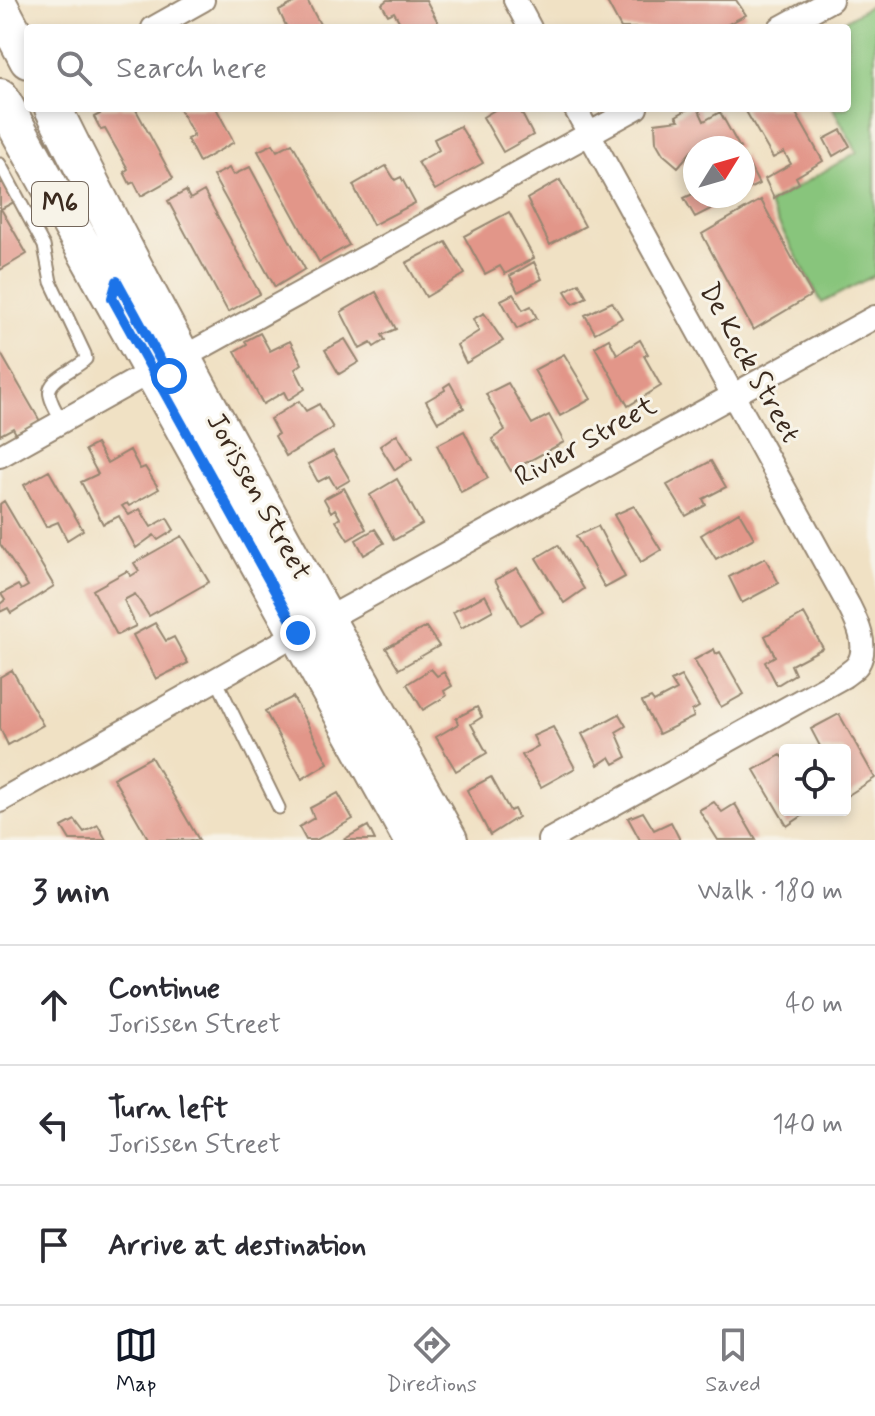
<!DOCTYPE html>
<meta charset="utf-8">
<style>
:root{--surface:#fff;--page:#f2f2f3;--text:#2b2b33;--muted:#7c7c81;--line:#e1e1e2;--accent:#111827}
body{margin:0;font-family:Mynerve,sans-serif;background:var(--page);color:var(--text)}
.controls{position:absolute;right:24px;bottom:24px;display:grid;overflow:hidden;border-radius:8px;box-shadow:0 4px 12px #0003}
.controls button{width:72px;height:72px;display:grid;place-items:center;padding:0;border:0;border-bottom:2px solid var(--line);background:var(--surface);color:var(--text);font:40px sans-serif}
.compass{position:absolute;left:683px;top:136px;width:72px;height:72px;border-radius:50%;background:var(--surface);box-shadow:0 4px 12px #0003;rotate:53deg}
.stop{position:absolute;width:24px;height:24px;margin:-18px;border:6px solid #1a73e8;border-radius:50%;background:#fff}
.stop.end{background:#1a73e8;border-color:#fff;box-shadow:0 2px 8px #0008}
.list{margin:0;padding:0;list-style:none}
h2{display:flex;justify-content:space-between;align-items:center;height:104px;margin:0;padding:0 32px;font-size:34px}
h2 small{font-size:26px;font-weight:400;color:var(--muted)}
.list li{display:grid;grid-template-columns:52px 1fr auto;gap:24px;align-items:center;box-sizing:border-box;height:120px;padding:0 32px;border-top:2px solid var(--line)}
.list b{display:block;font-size:30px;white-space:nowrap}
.list p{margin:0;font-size:26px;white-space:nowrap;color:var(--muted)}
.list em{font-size:26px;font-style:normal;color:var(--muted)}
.icon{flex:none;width:44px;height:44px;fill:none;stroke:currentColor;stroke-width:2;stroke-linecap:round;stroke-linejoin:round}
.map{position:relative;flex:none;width:875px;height:840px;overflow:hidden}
.search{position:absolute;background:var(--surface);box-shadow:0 4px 12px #0003;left:24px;right:24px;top:24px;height:88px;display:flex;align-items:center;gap:20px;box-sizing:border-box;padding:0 28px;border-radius:8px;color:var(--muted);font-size:30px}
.sheet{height:464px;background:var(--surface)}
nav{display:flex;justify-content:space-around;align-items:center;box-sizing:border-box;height:112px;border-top:2px solid var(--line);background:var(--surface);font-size:22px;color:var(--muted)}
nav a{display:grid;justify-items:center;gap:4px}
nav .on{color:var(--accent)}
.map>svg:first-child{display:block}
</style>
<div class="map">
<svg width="875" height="840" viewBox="0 0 875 840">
<rect width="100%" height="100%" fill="#f7f3e8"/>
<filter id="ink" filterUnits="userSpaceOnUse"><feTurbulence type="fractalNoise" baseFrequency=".0125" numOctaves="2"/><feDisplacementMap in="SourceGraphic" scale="16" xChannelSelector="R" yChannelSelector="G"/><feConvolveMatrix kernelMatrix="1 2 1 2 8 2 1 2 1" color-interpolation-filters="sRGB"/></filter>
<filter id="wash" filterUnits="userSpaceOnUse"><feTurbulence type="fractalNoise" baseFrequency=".006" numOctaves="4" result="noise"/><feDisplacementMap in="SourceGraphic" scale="32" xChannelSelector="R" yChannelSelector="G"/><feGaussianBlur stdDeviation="1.8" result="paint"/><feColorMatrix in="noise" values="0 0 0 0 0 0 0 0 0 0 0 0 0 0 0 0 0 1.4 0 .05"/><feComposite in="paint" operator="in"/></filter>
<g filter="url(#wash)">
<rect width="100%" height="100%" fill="#f0e1c4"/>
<path fill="#88c57b" stroke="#62784c" stroke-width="2" d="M875,3V275L822,303L768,204L857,152L833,108H847V28H832Z"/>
<g id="blocks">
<path fill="#e29689" d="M299,0H307L322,28H287L279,11Z
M387,0H426L441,28H403L394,12L388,15L382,4Z
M606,0H736L746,15L721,28H621Z
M99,108H135L173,178L141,196L134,182L130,184L124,172L128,169L105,129L101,130L94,117L100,114L97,109Z
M179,108H216L234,142L199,162L187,139L194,136Z
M498,108H519L533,135L503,152L483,117Z
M690,108H698L704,121L720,112L740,148H694L678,167L663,154L656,142L655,123L679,120L676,116Z
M744,108H793L823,161L796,177L799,183L774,198L765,179L791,164L784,152L773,158Z
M460,126L483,163L435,190L418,162L439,150L434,139Z
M841,130L850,146L833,156L824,139Z
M292,143L349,245L319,262L258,151L273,144L277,151Z
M743,154L759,184L743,192Z
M386,166L395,180L401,177L415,203L373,225L353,185Z
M250,167L305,269L275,287L213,176L229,168L233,175Z
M560,180L585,226L550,245L527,199Z
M3,182L14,202L1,209L27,254L0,270V184Z
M186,191L190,199L204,191L260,294L228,312L168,201Z
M695,193V196H736L695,217L684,198Z
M761,200L812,295L753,330L702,234Z
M509,212L534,258L505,274L500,266L485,274L464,236Z
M446,242L465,274L426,297L406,263Z
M534,262L542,279L518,292L510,276Z
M579,283L587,297L573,304L565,291Z
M376,292L396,329L382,335L385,340L374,347L371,343L360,349L341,312Z
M513,294L523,310L531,306L537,318L517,329L501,300Z
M612,302L622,318L595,333L585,315Z
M484,313L503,341L466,363L457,345L479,331L473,319Z
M260,333L270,351L290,341L302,364L295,369L305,389L288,400L284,392L263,404L235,351L247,344L245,341Z
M345,339L359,362L339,374L325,350Z
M609,339L617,354L640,340L648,354L644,356L661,386L628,406L595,347Z
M0,352L40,421L16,434L13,428L0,435Z
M564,354L591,399L560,416L534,370Z
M450,383L464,408L438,422L426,401L445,390L444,387Z
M508,383L532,424L549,415L564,442L511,471L492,439L505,430L486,394Z
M299,401L306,411L319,404L333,428L286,456L275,436L278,434L270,419Z
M464,431L488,478L461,492L437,445Z
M397,434L412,459L395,470L380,446Z
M96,444L107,463L130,450L140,469L145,467L159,489L129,506L127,503L122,506L129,515L140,509L151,527L167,518L174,530L158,540L154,535L136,548L119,516L103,524L81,482L98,474L85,450Z
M333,451L350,480L336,488L329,476L318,482L308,464Z
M711,461L726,487L703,499L706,505L686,516L667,485Z
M49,471L83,530L67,540L58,522L46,527L24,485Z
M397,479L422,524L394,540L370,495Z
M344,488L366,529L348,540L336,521L340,518L335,509L331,512L324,499Z
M4,501L54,586L11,613L8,608L0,612V604L5,600L1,594L18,585L21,590L28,586L0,544V504Z
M634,506L661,550L641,562L614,515Z
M739,512L754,538L716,559L701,535Z
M598,526L625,577L605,588L576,536Z
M375,529L384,543L364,555L356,540Z
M182,536L209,582L149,616L135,594L124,600L136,626L117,635L93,590L127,571L131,576L139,571L134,563Z
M558,545L584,589L564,603L536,558Z
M765,558L779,583L742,603L729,577Z
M517,568L543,612L520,625L495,580Z
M485,595L493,610L461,628L453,612Z
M804,614L823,648L791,665L795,674L777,685L765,662L775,656L765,636Z
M155,623L166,641L174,637L188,663L156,679L133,635Z
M426,627L439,646L399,669L386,648Z
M714,649L716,654L720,652L744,694L721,707L694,660Z
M431,669L437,676L444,672L452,686L444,691L446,696L423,710L407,684Z
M12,670L43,725L8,745L0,728V677Z
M681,676L699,707L692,711L694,717L659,734L642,702L651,698L654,702L677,690L671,681Z
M293,697L328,763L302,779L265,711Z
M477,707L482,717L471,724L487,753L456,771L436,737L458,724L456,718Z
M619,714L626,726L616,732L627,757L614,764L610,757L598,765L582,734Z
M839,714L875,778L847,796L845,793V750H822L811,729Z
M553,727L575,768L541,787L522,755L538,746L533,736Z
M781,755L785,759V810H811L787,826L754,770Z
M151,757L199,840H149L113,778Z
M491,777L510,811L514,809L518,817L490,835L467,790Z
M338,793L353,819L316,840H306L299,827L314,818L310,808Z
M714,802L722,812L735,804L756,840H718L699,810Z
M643,812L654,830L671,822L680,840H640L628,818Z
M75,820L84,832L98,825L106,840H70L62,827Z
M368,826L375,840H343Z"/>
</g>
</g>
<g filter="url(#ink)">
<use href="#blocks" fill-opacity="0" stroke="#968671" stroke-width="2"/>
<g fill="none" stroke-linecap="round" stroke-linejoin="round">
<g stroke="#968671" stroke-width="15">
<path id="service" d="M0,164L44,246L51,282L85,354L86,359C76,370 45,379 50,396C52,405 58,414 62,421
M216,679L279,808"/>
</g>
<g stroke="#968671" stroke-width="26">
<path id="minor" d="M515,0L530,28
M153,28L203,0
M780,28L831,0
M182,358L636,108
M0,456L152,371
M327,619L875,317
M0,801L298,633
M549,840L843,677C848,673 855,669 858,664C869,646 857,622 849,606L575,108"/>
</g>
<g stroke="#968671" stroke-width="40">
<path id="primary" d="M0,7L28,60
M0,97L412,840
M53,108C176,357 315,597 449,840"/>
</g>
<use href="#service" stroke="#fff" stroke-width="11"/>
<use href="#minor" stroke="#fff" stroke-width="22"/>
<use href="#primary" stroke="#fff" stroke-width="36"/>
</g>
</g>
<g fill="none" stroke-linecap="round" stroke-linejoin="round" filter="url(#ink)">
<path stroke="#1a73e8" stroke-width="10" d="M169,376L117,281L112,298L298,633"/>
</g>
<g text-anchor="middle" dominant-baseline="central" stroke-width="6" stroke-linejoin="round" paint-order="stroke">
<rect fill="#f7f3e8" stroke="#73665b" stroke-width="2" x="32" y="182" width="56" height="44" rx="6"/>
<g font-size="26" font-weight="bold" fill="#3b2a1e">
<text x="60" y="204">M6</text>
</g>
<g font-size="28" fill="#3b2a1e" stroke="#f7f3e8">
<text transform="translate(749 363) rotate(61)">De Kock Street</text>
<text transform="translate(586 442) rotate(-29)">Rivier Street</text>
<text transform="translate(258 497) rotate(61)">Jorissen Street</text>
</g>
</g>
</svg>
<div class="controls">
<button><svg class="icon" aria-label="locate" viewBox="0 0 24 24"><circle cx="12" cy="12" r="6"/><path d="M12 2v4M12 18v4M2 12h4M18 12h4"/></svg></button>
</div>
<svg class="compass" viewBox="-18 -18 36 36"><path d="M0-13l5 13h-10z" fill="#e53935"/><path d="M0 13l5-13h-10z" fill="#7c7c81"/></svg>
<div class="stop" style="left:169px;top:376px"></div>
<div class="stop end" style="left:298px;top:633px"></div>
<div class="search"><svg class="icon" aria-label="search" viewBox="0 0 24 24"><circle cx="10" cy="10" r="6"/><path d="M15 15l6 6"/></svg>Search here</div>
</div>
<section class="sheet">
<h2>3 min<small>Walk · 180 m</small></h2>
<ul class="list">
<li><svg class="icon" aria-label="ahead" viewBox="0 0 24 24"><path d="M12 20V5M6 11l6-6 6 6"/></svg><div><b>Continue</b><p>Jorissen Street</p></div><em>40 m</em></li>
<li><svg class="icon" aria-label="left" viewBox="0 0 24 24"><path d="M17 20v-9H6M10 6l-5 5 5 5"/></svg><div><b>Turn left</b><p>Jorissen Street</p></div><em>140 m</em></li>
<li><svg class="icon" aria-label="arrive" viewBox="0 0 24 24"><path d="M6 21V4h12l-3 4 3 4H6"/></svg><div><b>Arrive at destination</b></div></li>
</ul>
</section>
<nav>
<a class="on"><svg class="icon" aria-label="map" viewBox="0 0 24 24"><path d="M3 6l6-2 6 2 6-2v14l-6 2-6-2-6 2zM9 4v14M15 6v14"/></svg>Map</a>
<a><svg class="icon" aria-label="directions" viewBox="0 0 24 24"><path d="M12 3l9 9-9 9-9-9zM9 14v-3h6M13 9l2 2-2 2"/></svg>Directions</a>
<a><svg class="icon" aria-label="saved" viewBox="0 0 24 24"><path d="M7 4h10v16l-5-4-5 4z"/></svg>Saved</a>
</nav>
